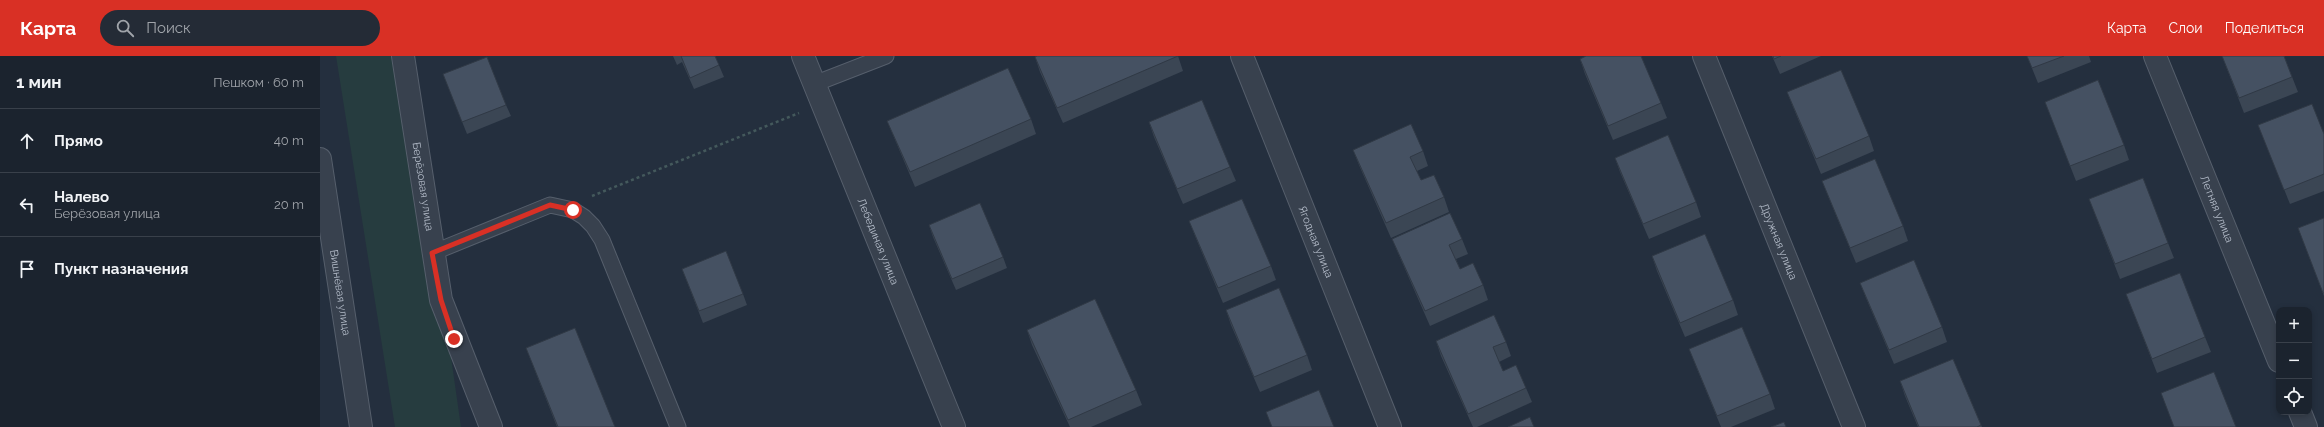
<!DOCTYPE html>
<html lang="ru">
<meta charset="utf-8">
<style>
:root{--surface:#1b232e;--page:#242b36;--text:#f1f3f6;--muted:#a0a4aa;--line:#39404a;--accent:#d93025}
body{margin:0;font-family:Raleway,sans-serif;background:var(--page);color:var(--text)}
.controls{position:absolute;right:12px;bottom:12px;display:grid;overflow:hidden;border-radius:8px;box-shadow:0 2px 6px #0003}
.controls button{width:36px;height:36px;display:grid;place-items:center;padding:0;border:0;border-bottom:1px solid var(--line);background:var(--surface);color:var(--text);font:20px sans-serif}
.stop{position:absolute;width:12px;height:12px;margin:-9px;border:3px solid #d93025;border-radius:50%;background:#fff}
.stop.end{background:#d93025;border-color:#fff;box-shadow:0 1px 4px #0008}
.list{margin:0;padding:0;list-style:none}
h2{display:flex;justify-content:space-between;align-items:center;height:52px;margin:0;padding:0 16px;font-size:17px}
h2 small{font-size:13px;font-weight:400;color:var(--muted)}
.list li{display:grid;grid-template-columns:26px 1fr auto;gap:12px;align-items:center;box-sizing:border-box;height:64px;padding:0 16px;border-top:1px solid var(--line)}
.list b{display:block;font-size:15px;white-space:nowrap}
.list p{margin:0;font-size:13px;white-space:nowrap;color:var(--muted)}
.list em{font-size:13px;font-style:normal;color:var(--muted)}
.icon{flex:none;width:22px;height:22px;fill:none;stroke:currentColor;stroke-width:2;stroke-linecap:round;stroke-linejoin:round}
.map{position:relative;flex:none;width:2004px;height:371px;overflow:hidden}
header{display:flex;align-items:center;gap:24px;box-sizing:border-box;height:56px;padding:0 20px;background:var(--accent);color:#fff}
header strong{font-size:19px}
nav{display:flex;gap:22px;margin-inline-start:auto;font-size:14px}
.search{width:280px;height:36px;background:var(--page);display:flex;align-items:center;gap:10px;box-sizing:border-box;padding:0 14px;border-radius:22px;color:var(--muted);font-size:15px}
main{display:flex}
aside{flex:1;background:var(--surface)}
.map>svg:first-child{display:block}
</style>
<header>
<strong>Карта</strong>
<div class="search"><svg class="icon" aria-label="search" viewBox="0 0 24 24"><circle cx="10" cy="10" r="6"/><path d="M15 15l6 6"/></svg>Поиск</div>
<nav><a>Карта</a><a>Слои</a><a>Поделиться</a></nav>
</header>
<main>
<aside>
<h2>1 мин<small>Пешком · 60 m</small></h2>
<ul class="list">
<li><svg class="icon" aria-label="ahead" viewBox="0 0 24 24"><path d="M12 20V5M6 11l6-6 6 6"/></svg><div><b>Прямо</b></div><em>40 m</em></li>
<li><svg class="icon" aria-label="left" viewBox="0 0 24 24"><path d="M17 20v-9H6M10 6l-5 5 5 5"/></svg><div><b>Налево</b><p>Берёзовая улица</p></div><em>20 m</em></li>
<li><svg class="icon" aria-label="arrive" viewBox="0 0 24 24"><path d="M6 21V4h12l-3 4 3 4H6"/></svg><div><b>Пункт назначения</b></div></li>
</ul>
</aside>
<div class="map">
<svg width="2004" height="371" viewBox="0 0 2004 371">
<rect width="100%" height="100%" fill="#242f3e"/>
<path fill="#263c3f" d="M16,0H88L141,371H75Z"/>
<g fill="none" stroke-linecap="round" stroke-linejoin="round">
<g stroke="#565f6c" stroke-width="17">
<path id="lane" d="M494,28L566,0
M112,197L230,149L253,154L264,161L273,170L282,184L358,371"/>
</g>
<g stroke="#565f6c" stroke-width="24">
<g id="street">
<path id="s1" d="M83,0L121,244L171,371"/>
<path id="s2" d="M483,0L634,371"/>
<path id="s3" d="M922,0L1070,371"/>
<path id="s4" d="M1384,0L1534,371"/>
<path id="s5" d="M1835,0L1959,305"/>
<path id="s6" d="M0,103L41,371"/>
<path d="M1980,356L1986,371"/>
</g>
</g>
<path stroke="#44595c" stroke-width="2.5" stroke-dasharray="3 3" stroke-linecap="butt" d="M272,140L479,57"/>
<use href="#lane" stroke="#38414e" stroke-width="15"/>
<use href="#street" stroke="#38414e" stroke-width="22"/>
</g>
<path fill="#3b4654" d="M353,0H395L404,21L374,33L362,6L357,9Z
M858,0L863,15L743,67L720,16L715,1Z
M1452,0H1501L1460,18Z
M1707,0H1769L1771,6L1718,27Z
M1902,0H1964L1978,36L1924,57Z
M1260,3L1341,47L1347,62L1293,84L1265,18Z
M123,18L186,49L191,60L147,78Z
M1467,36L1549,80L1554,95L1501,118L1473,51Z
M1725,46L1804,89L1809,104L1756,125Z
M711,63L716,78L595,131L573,79L567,65Z
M829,66L910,111L916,125L863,148L834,81Z
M1938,69L2004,78V135L1970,148Z
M1033,94L1103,95L1108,110L1097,115L1101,124L1124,141L1129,156L1071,182L1039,109Z
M1295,102L1376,146L1381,161L1329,183L1300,116Z
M1502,125L1583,170L1588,185L1536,207L1508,140Z
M1769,143L1848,187L1854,202L1800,223Z
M2004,162V240L1978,172Z
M869,165L951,210L956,224L903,247L875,180Z
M609,169L683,201L687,212L636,234L613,181Z
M1072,183H1142L1148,198L1136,203L1140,213L1163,229L1168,244L1110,270L1078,197Z
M1332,200L1413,244L1418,259L1365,281L1337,215Z
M362,213L423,238L427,249L383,267Z
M1540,227L1622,271L1627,286L1574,308L1546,242Z
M1806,238L1885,281L1891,296L1837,317Z
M906,254L987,299L992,314L940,336L911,269Z
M707,274L816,334L822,349L771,371H750L712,289Z
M1116,285L1186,286L1191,300L1179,306L1183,315L1206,332L1212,346L1157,371H1153L1121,300Z
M206,292L295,371H237Z
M1369,293L1450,338L1455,353L1411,371H1401L1375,308Z
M1633,303L1662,371H1598L1585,340L1580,325Z"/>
<path fill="#455162" stroke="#303945" d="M361,0H395L399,9L370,22Z
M717,0H858L737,52L715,1Z
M1266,0H1321L1341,47L1288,70L1260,3Z
M1453,0H1461L1454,3Z
M1707,0H1744L1712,12Z
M1902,0H1964L1972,21L1919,42Z
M167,1L186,49L142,66L123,18Z
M688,12L711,63L590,116L567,65Z
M1521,14L1549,80L1496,103L1467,36Z
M1778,24L1804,89L1750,110L1725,46Z
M882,44L910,111L857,133L829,66Z
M1992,48L2004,78V118L1964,134L1938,69Z
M1091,68L1103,95L1090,101L1101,124L1114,119L1124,141L1066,167L1033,94Z
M1348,79L1376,146L1323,168L1295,102Z
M1555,103L1583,170L1530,192L1502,125Z
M1823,122L1848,187L1795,208L1769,143Z
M922,143L951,210L898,232L869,165Z
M660,147L683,201L632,223L609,169Z
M1130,157L1142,183L1129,189L1140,213L1153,207L1163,229L1105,255L1072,183Z
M2004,162V237H2003L1978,172Z
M1385,178L1413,244L1360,267L1332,200Z
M406,195L423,238L379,255L362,213Z
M1594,204L1622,271L1569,294L1540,227Z
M1860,217L1885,281L1832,303L1806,238Z
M959,232L987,299L934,321L906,254Z
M775,243L816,334L748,364L707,274Z
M1174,259L1186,286L1173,291L1183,315L1196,309L1206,332L1148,358L1116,285Z
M1422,271L1450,338L1397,360L1369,293Z
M255,272L295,371H238L206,292Z
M1633,303L1661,369L1657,371H1599L1580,325Z
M1894,316L1916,371H1854L1841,337Z
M999,334L1014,371H952L946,356Z
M1210,361L1214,371H1188Z
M1464,366L1466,371H1451Z"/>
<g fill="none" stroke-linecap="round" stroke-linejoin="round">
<path stroke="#d93025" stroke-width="5" d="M134,283L121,244L112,197L230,149L253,154"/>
</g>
<g text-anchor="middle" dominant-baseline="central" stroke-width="3" stroke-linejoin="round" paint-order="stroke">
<g font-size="11" fill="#b4bcc9" stroke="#1d2633">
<text stroke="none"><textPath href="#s1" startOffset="132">Берёзовая улица</textPath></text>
<text stroke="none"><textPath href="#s5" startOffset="165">Летняя улица</textPath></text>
<text stroke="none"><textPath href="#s2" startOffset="200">Лебединая улица</textPath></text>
<text stroke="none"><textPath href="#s3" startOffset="200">Ягодная улица</textPath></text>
<text stroke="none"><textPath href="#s4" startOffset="200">Дружная улица</textPath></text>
<text stroke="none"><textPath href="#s6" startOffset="135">Вишнёвая улица</textPath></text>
</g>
</g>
</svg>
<div class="controls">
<button>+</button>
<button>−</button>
<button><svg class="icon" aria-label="locate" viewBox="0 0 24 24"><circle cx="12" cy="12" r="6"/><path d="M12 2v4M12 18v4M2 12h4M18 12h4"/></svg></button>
</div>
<div class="stop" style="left:253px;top:154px"></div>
<div class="stop end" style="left:134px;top:283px"></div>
</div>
</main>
